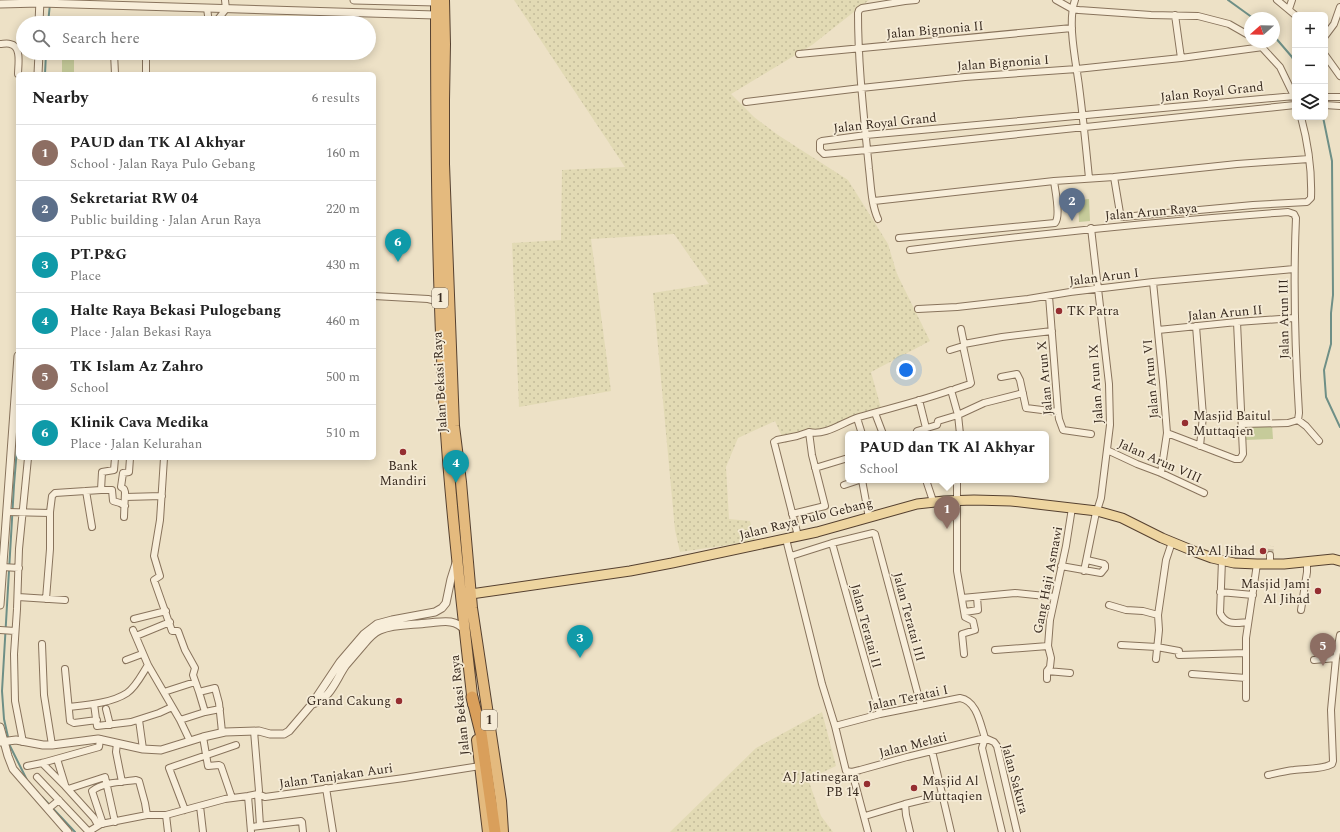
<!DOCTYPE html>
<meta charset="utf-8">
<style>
:root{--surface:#fff;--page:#f6f6f6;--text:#222;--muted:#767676;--line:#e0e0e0;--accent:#952e31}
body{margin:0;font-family:Spectral,serif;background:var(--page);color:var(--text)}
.controls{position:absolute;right:12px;top:12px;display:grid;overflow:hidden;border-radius:6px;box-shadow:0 2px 10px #0003}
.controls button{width:36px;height:36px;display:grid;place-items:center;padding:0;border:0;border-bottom:1px solid var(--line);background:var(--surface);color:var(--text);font:20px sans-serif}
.compass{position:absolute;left:1244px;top:12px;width:36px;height:36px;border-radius:50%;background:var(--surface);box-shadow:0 2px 10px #0003;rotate:250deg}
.you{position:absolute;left:906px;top:370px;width:14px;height:14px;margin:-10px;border:3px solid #fff;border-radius:50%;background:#1a73e8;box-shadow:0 0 0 6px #1a73e833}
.badge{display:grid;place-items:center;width:26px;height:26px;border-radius:50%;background:var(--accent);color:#fff;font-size:13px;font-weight:700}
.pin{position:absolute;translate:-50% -33px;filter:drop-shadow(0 1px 2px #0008)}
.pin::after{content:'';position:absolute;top:21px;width:14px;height:12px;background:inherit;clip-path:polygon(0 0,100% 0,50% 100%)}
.popup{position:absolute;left:845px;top:431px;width:204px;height:52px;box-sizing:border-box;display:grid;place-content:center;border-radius:6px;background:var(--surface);filter:drop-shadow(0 1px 3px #0005);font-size:13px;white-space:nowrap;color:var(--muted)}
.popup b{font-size:15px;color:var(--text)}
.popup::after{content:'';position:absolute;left:50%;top:100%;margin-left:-8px;border:8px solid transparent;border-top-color:var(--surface)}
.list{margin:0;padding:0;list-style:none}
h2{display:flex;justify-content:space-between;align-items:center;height:52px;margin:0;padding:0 16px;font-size:17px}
h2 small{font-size:13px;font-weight:400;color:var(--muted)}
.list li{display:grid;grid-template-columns:26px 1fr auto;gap:12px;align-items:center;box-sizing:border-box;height:56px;padding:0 16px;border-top:1px solid var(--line)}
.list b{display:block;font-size:15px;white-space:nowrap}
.list p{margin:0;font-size:13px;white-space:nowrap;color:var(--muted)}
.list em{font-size:13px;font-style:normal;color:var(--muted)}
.icon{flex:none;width:22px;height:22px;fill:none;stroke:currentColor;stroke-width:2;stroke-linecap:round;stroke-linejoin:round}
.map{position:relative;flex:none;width:1340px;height:832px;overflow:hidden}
.search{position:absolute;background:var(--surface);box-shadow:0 2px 10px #0003;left:16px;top:16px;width:360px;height:44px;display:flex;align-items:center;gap:10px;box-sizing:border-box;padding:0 14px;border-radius:22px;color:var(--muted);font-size:15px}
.panel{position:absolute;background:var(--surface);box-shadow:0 2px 10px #0003;left:16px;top:72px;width:360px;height:388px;border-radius:6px}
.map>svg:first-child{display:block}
</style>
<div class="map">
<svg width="1340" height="832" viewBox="0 0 1340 832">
<defs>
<pattern id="farmland-dots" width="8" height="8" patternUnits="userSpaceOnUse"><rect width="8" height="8" fill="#e2dab4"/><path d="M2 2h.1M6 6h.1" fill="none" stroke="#c3bb9a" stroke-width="1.8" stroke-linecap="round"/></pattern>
</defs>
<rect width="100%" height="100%" fill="#ede1c6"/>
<path fill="url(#farmland-dots)" d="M514,0H869L812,45L731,94L754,117L778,135L848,180L888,244L897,274L930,341L871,372L881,408L785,443L775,421L738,438L726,467L729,519L750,521L755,541L680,552L675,530L653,293L709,284L674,234L591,239L611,391L519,407L512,243L561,240L562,170L625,167Z
M822,712L836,766L808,779L821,816L833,832H670L756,748Z"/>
<path fill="#c6cb9a" d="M62,53H74V73H62Z
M1089,199L1090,221L1079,222L1078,200Z
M1272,424L1273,439L1245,440L1244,426Z"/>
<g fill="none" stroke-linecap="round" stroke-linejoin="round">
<path stroke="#6e8f86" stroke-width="2" d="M1228,0L1253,18
M48,23L50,4
M1274,36L1292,57L1295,63
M45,74L46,53
M1323,117L1332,161L1333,295L1331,313V344L1324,370L1326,397L1340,427
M18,436L14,485L2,691L4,719L10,746L27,780
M42,797L75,832"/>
<path stroke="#c9bda5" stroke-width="6" stroke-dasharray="6 3" stroke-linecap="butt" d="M1270,555L1271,546"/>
<g stroke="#88735c" stroke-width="8">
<path id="minor" d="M1056,0L1072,9L1079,10L1151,15L1198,16L1229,24L1250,36
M1075,0C1067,22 1076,62 1079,86C1083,117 1086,147 1089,178
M1277,0L1295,15
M207,8L209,23
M1289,9L1292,0
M1175,15L1181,58
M166,23H191
M215,23L226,9L225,0
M1325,36L1334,24L1340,7
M1257,42L1280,67L1295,98
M0,44C3,44 7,43 10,44C22,46 18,65 18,74
M114,53L115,74
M799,54L1072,28
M1325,55L1340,76
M146,74V53
M1295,96L866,135L822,141L820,142V150L824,154L867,150L1295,105
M1325,97H1340
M746,102L861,88L965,77L1077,69L1181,58L1263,47
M1325,105L1340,106
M1114,177L1120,213L1123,217L1253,205L1307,202L1311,198C1312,171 1308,143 1301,117
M874,201L1054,181L1114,177L1237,164L1309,159
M878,219C871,204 871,185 869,169C864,117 858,65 858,13L859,10L862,8L905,1L916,0
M899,238L1055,223C1061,216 1055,190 1054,181
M910,250C1036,234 1162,221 1288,212L1294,214L1296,218C1293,284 1295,348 1299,413L1298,420
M1153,282L1163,382L1167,433L1161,473
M374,296L428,299L440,302
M1049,296L1058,412L1059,419L1063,430L1091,434
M918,309L957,307L1028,299L1070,292L1153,282L1294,269
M1196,326L1203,416L1200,446
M961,329L964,344
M1158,330L1237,322L1294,318
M950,350L963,346L964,344L1002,337L1052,331
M1001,377L1017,374L1020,380L1026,408L1058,412
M955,389L970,384L971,383L963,346
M919,400L926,428
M875,413L883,434
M857,418L862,434
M1242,424L1288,423L1298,420L1306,426L1319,441
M809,432C826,436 843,422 859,417C890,408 921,401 951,390L958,415L960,434
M1167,433L1235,459H1240L1243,454L1237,322
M916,434L917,431L937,425L938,421L958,415L984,403L1023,393
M1107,450L1137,464L1161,473L1204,493
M164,458L160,520L154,556L160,576L154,580L172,631H178L185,650L195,668L193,675L199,692L205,712L220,709
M815,468L848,458
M862,480L869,518
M926,480L933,501
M957,480V571L965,617L973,621L975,630L962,634L964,654
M844,485L859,480
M101,490H112L113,501L120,503L125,506
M86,491L92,527
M125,497L162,496
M7,512L50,513
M792,514L825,506L812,455L809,432
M124,517L125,492L124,489L121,487L123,473L129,472L130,458
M798,536L774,442L777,440L797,436L809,432
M786,539L822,684L835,726L846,771L852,772L860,770L907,757L985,738
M832,543L880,714
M791,556L832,543L873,533L875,534L921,706
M1222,560L1220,613C1226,626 1236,623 1248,622
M1270,564V555
M1061,566L1101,573L1105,568V565L1104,564L1087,560
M2,567L19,568
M1084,571L1095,517L1101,498L1110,425L1109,384L1091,228
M1220,592L1253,595
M18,597L65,600
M962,598L1015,593L1055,597
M46,599L50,549V512L52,496L55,493L101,490L102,472L114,470L115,458
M1109,605L1126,610L1143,611L1158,615
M1301,610L1307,572V562
M965,612L978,610L977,597
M134,619L166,611
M0,630L15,631
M133,630L148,665L180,720L190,741
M136,636L170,622
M42,644L44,695L52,745
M1121,645L1157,647L1179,651V655L1246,653
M995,650L1048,646
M1156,659L1159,630L1158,615L1166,560L1172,542
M126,660L142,654
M1314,660L1336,658
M65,669L70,721L74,723L97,720
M1047,671L1070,673
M1192,674L1246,678
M1047,679V671L1050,667L1051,658L1048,646L1050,620L1066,546L1072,508
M164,692L195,682
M199,692L215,688L219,703L222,732
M1246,698V638L1257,564
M94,704L97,726L131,722L159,713L172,707
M69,707C87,705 112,703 127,693C136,687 142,674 148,665
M106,709L110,725
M139,720L143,749
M180,720L205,712
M835,726L880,714L960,698C977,701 980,723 985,738
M254,731L259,791L258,794L260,826
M203,737L208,766L219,765L221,766L232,798
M985,738L994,742L997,746L1017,832
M985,738L982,748L1002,832
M23,742L15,701L14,654L17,609L19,549L28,458
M117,743L116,752L122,782
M932,751L951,832
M57,759L65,785
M42,763L65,786L94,818L98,825
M27,766L42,763L99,747L100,739
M852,772L868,832
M1268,775C1277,773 1285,771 1294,770C1306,768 1321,770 1332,764L1333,761L1331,710L1336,658L1340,635
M37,777L89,832
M326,788L333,832
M68,789L105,777L115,822
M258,794L265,797L404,778L480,766
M248,796L251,832
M905,804L942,795
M200,806L203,832
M48,809L59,800
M185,810L169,768L236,745
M166,815L168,832
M865,816L905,804L906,815L910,832
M103,824L92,791C103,782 123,782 136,780L139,781L145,803L147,815
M251,827L301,821L302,822L303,832
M88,832L101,824L147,815H166L225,799L248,796L258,794"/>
</g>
<g stroke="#88735c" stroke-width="9">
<path id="tertiary" d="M354,0L436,2
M0,4L40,3L435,15
M39,23L40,0
M38,74L39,53
M0,605L18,356
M313,704C331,698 336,679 346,665C352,658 358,651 364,644C368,639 373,633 380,630C394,624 412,625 428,623C442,622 454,618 465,630
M0,727L8,756L13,769L68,832
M0,742L16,740L43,745H52L98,739L143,749L161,750L203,737L225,732L259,731L270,734H284L289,731L312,704L340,662L364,634L377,624L392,620L435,612L442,608L446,603L451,579L456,563"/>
</g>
<g stroke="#564130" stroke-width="11">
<path id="primary" d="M464,595L630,571L672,563L817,532L917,504L944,501L974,500L1011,501L1097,511L1122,518L1162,538L1196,552L1212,558L1234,563L1257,564H1284L1333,559L1340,561"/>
</g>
<g stroke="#564130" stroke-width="12">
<path id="trunk" d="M436,0C436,144 437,289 446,433C452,523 463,614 473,704
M444,0L445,44L444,100V164L454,426L461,482L472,608L501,801L503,832
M477,740L488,832"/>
</g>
<g stroke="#564130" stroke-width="13">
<path id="motorway" d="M472,697L481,733L495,832"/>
</g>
<use href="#minor" stroke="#f8eeda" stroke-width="6"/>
<use href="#tertiary" stroke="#f8eeda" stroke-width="7"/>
<use href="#primary" stroke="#eed5a0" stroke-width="9"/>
<use href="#trunk" stroke="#e4ba7e" stroke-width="10"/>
<use href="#motorway" stroke="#d99f5b" stroke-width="11"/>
</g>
<g fill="#952e31" stroke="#f5ebd6" stroke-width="1.5">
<circle cx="1059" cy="311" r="4"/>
<circle cx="1185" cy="423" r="4"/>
<circle cx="403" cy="452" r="4"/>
<circle cx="1263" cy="551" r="4"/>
<circle cx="1318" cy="591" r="4"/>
<circle cx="399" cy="701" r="4"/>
<circle cx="867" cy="784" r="4"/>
<circle cx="914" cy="788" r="4"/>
</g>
<g text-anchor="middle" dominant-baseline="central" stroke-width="3.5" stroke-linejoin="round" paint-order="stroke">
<g fill="#f5ebd6" stroke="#716557" stroke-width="1">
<rect x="432" y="288" width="16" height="20" rx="3"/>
<rect x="481" y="710" width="16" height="20" rx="3"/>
</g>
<g font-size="12" font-weight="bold" fill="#392b20">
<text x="440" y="298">1</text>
<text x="489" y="720">1</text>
</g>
<g font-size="13" fill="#392b20" stroke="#f5ebd6">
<text transform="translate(935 30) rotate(-5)">Jalan Bignonia II</text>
<text transform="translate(1003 63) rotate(-4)">Jalan Bignonia I</text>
<text transform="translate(1212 92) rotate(-6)">Jalan Royal Grand</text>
<text transform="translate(885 123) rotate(-6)">Jalan Royal Grand</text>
<text transform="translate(1151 212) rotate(-5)">Jalan Arun Raya</text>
<text transform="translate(1104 277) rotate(-7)">Jalan Arun I</text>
<text transform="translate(1225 313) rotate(-5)">Jalan Arun II</text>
<text transform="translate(1284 319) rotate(-91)">Jalan Arun III</text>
<text transform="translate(1045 378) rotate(-95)">Jalan Arun X</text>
<text transform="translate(1151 379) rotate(-95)">Jalan Arun VI</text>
<text transform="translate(440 382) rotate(-93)">Jalan Bekasi Raya</text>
<text transform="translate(1096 384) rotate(-94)">Jalan Arun IX</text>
<text transform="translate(1160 461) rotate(24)">Jalan Arun VIII</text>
<text transform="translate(806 519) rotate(-14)">Jalan Raya Pulo Gebang</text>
<text transform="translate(1048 580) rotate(-79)">Gang Haji Asmawi</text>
<text transform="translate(909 617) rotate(75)">Jalan Teratai III</text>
<text transform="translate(866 626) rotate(75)">Jalan Teratai II</text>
<text transform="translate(908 698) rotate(-12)">Jalan Teratai I</text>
<text transform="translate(460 705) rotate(-96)">Jalan Bekasi Raya</text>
<text transform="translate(913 745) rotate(-14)">Jalan Melati</text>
<text transform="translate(336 776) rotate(-8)">Jalan Tanjakan Auri</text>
<text transform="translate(1015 779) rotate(75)">Jalan Sakura</text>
</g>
<g font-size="13" fill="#392b20" stroke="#f5ebd6" text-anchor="end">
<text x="1067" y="311" text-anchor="start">TK Patra</text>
<text x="1193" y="416" text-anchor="start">Masjid Baitul<tspan x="1193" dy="15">Muttaqien</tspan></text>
<text x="403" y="466" text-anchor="middle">Bank<tspan x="403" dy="15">Mandiri</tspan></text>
<text x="1255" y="551">RA Al Jihad</text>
<text x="1310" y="584">Masjid Jami<tspan x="1310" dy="15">Al Jihad</tspan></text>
<text x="391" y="701">Grand Cakung</text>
<text x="859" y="777">AJ Jatinegara<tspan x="859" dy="15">PB 14</tspan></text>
<text x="922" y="781" text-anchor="start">Masjid Al<tspan x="922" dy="15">Muttaqien</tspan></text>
</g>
</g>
</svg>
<div class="controls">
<button>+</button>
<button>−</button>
<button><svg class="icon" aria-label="layers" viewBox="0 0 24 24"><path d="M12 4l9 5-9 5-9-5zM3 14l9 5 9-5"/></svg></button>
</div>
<svg class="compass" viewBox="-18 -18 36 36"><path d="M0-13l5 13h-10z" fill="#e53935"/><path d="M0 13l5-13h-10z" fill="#767676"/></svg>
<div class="you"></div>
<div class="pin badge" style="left:947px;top:529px;background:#8d6e63">1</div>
<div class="popup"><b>PAUD dan TK Al Akhyar</b>School</div>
<div class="pin badge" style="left:1072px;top:221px;background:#5c6f8a">2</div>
<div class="pin badge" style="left:580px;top:658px;background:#0f9aa8">3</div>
<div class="pin badge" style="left:456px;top:483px;background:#0f9aa8">4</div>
<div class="pin badge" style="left:1323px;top:666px;background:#8d6e63">5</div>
<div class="pin badge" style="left:398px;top:262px;background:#0f9aa8">6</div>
<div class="search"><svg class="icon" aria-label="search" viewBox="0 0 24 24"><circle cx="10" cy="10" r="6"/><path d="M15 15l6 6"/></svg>Search here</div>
<section class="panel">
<h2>Nearby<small>6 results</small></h2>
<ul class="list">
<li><span class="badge" style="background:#8d6e63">1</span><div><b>PAUD dan TK Al Akhyar</b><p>School · Jalan Raya Pulo Gebang</p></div><em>160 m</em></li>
<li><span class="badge" style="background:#5c6f8a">2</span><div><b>Sekretariat RW 04</b><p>Public building · Jalan Arun Raya</p></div><em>220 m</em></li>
<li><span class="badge" style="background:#0f9aa8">3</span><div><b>PT.P&amp;G</b><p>Place</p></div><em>430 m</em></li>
<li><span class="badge" style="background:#0f9aa8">4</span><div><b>Halte Raya Bekasi Pulogebang</b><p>Place · Jalan Bekasi Raya</p></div><em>460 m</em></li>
<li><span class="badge" style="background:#8d6e63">5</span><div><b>TK Islam Az Zahro</b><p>School</p></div><em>500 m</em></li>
<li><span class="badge" style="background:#0f9aa8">6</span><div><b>Klinik Cava Medika</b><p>Place · Jalan Kelurahan</p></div><em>510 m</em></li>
</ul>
</section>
</div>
